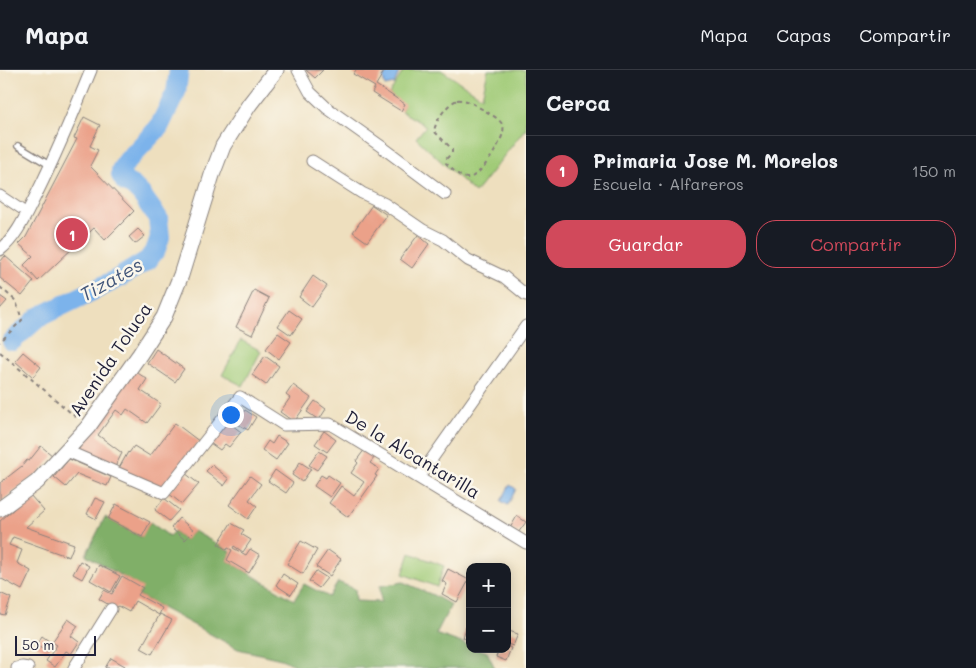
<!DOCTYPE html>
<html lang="es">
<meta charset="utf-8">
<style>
:root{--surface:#171b24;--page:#242831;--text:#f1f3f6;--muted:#9ea1a6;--line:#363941;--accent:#d1495b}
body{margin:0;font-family:Mali,sans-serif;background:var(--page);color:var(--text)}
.controls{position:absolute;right:15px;bottom:15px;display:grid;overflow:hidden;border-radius:10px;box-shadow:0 2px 12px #0003}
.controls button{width:45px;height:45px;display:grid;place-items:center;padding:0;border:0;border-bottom:1px solid var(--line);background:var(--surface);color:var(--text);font:25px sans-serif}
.scale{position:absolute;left:15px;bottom:12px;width:81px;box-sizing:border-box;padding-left:5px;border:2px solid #22223b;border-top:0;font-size:14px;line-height:18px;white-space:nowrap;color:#22223b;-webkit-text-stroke:4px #fbf7ec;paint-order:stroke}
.you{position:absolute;left:230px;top:344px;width:18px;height:18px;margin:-12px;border:4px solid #fff;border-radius:50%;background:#1a73e8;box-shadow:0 0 0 8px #1a73e833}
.badge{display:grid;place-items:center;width:32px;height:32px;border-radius:50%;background:var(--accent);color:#fff;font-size:16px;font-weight:700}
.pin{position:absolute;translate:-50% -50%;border:2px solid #fff;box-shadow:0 1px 5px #0006}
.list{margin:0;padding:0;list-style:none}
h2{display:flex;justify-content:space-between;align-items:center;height:65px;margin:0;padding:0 20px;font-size:21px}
h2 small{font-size:16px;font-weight:400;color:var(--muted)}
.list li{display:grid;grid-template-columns:32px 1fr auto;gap:15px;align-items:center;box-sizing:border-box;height:70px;padding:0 20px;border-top:1px solid var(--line)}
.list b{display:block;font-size:19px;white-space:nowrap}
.list p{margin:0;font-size:16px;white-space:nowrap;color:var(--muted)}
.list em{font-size:16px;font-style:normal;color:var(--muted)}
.actions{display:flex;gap:10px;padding:15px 20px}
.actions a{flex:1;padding:11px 0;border:1px solid var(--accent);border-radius:20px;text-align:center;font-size:18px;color:var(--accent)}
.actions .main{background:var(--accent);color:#fff}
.map{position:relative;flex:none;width:526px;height:598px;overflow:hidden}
header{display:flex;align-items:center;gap:30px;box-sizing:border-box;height:70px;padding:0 25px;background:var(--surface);border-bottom:1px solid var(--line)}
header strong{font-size:24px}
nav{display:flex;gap:28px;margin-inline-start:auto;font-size:18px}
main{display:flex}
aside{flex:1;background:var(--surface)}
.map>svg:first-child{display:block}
</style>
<header>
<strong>Mapa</strong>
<nav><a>Mapa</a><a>Capas</a><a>Compartir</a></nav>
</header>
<main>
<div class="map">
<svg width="526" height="598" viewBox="0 0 526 598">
<rect width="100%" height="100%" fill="#fbf7ec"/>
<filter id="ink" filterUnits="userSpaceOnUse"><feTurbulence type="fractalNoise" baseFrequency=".02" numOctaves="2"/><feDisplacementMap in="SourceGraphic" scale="10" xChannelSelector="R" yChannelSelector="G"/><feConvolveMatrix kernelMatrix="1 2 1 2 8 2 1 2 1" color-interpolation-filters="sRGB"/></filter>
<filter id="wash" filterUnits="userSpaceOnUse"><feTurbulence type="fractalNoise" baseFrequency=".0096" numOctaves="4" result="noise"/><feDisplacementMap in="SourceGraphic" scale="20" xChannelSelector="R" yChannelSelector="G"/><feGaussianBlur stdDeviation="1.12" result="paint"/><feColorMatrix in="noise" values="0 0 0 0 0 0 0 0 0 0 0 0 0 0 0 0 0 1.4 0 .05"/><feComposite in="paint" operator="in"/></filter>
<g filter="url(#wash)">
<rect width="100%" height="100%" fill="#eedfbe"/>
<path fill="#a0cb77" stroke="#617659" d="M404,0H441L482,27L488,0H526V60L525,59L475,123L416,68L426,56L401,41L404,34L389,24Z
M241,270L261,281L243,316L222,305Z
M410,483L444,496L437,517L403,504Z"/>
<path fill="#80af68" stroke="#516852" d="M105,447L141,467L150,452L169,466L174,461L185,470L194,461L231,482L227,490L294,530L304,514L329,527L338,512L355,519L356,531L381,532L380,516L403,512L433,525L451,535L436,564L470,576V579H479L487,582L495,598H302L281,589L238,579L138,525L142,518L86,485Z"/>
<path fill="#7bb3eb" stroke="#4e6a93" d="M388,0H400L394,14L385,16L383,8Z
M510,415L516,419L508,435L501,431Z"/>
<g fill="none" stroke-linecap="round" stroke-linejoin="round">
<path stroke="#7bb3eb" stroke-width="20" d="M12,271L39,247L117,209L148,190L156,179L160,167L158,148L141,124L133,116L125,112L121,105V100L126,92L159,57L176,22L179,0"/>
</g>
<g id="blocks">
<path fill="#eba189" d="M306,0H323L315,8Z
M356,0H385L376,15L405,34L401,41L372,23L375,17L353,4Z
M84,47L100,55L90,76L98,80L90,96L134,141L105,170L94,158L38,211L24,195L33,186L19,174L26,167L77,69L74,68Z
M372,135L387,145L367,172L353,162Z
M138,159L145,166L135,174L129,167Z
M418,165L429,174L412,198L400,189Z
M5,186L34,211L22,226L0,208V192Z
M313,206L327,216L312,237L299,227Z
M254,220L269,228L252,265L236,257Z
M0,226L7,231L0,239Z
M289,240L302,249L291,265L278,256Z
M278,263L291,272L279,289L266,279Z
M156,279L184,299L175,312L147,293Z
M23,282L41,297L33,307L15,291Z
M265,286L279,296L266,315L252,305Z
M133,300L147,309L140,320L161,334L147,353L127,339L123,345L116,340L98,365L122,383L114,399L76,383Z
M293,315L311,328L294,352L280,342L290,328L286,325Z
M315,331L326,339L319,350L307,342Z
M245,340L256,347L248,360L236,353Z
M227,351L241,362L229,377L225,374L220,380L210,373Z
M175,353L200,372L161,420L118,400L128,382L129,383L134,376L150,386Z
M324,361L336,370L327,382L315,374Z
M277,366L288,373L276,390L262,380L268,371L272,374Z
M41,376L53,386L41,401L0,432V413L22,396L27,390L29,391Z
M365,379L375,387L370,393L379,399L375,405L377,406L348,447L329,433L341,416L354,426L364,412L351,403L358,393L356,391Z
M319,381L327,386L317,400L309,395Z
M69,389L111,407L107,416L77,404L66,417L54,407Z
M300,392L311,399L302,412L292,405Z
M212,395L229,409L224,416L206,401Z
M275,400L293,413L286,423L268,411Z
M185,403L199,414L182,434L168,423Z
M321,405L326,408L328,405L340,413L330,427L314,416Z
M250,406L261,414L249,430L257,436L248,449L229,435Z
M30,425L44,441L26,457L74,474L69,487L13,467L9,475L22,480L17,493L31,501L22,520L0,508V451Z
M95,428L105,432L96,449L87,444Z
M164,428L179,440L169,451L155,440Z
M116,434L150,452L142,467L108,449Z
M517,446L526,452L518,463L510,458Z
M179,448L194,461L185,470L171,458Z
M231,453L244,460L241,464L251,470L243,482L234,476L233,478L246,485L250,479L260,485L249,503L227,490L232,480L228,478L227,480L218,474Z
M301,471L317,480L303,504L287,494Z
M328,480L341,489L330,506L316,497Z
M80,491L89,496L82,509L73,504Z
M99,495L120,506L111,522L90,510Z
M448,499L469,510L457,532L442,524L447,514L442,511Z
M316,501L327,508L319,518L309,511Z
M283,504L298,514L291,525L276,515Z
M122,506L143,518L138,525L162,538L159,545L135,531L129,542L118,536L116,539L99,529L104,520L112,524Z
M0,523L11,528L5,545L0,544Z
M160,544L172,550L152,584L141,578Z
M68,549L78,556L71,566L79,572L71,584L66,581L55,597L46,591L57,575L52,572Z
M466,557L470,558V570L463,568Z
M509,561L518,564L513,576L507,574V565Z
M42,566L53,574L47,582L36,575Z
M507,576L511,578L506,591L496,587L499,579H507Z
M111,588L125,596L124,598H105Z"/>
</g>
</g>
<g filter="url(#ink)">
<use href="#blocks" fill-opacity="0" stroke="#88807c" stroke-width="1"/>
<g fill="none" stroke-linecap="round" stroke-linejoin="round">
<g stroke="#88807c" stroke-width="8">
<path id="service" d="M18,76L51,96"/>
</g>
<g stroke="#88807c" stroke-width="11">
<path id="pedestrian" d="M0,125L27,143"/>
</g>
<g stroke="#88807c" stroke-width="13">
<path id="minor" d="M298,0L310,22L327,38L382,77L445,124
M312,91L362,123L385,134L423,160L443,170L468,190L504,207L526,225
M0,180C18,166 27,142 37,123C57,83 74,42 91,0
M67,381L164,423L240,327L284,355L330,354L526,473
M419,407L526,256
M17,598L22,597L28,598
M74,598L111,539"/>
</g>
<g stroke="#88807c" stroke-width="17">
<path id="tertiary" d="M0,439L37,412L88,357L140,284L164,247L181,205L212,105L223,76L249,35L276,0"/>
</g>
<path stroke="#88807c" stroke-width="2" stroke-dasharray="4 4" stroke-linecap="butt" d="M457,30C467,29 473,34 482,39C488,43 500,48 503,56C507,67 480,108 468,108C460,108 452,99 446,93V89L452,83V79L434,61C436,50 446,35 457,30Z
M0,217L16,231L22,250L0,272
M0,282L78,349"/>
<use href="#service" stroke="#fff" stroke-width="5.5"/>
<use href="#pedestrian" stroke="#fff" stroke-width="9"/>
<use href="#minor" stroke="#fff" stroke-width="11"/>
<use href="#tertiary" stroke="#fff" stroke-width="15"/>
</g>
</g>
<g text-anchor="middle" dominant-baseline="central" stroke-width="5" stroke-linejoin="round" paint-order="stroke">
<g font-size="18" fill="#22223b" stroke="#fbf7ec">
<text transform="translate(110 289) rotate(-56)">Avenida Toluca</text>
<text transform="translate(413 384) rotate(31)">De la Alcantarilla</text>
</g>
<g font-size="19" font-style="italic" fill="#415579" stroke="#fbf7ec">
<text transform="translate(111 209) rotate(-29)">Tizates</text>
</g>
</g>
</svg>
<div class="controls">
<button>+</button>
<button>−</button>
</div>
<div class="scale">50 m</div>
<div class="you"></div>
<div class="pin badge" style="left:72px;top:164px">1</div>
</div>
<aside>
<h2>Cerca<small></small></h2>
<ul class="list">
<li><span class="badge">1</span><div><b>Primaria Jose M. Morelos</b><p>Escuela · Alfareros</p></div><em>150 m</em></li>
</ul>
<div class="actions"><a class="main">Guardar</a><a>Compartir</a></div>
</aside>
</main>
